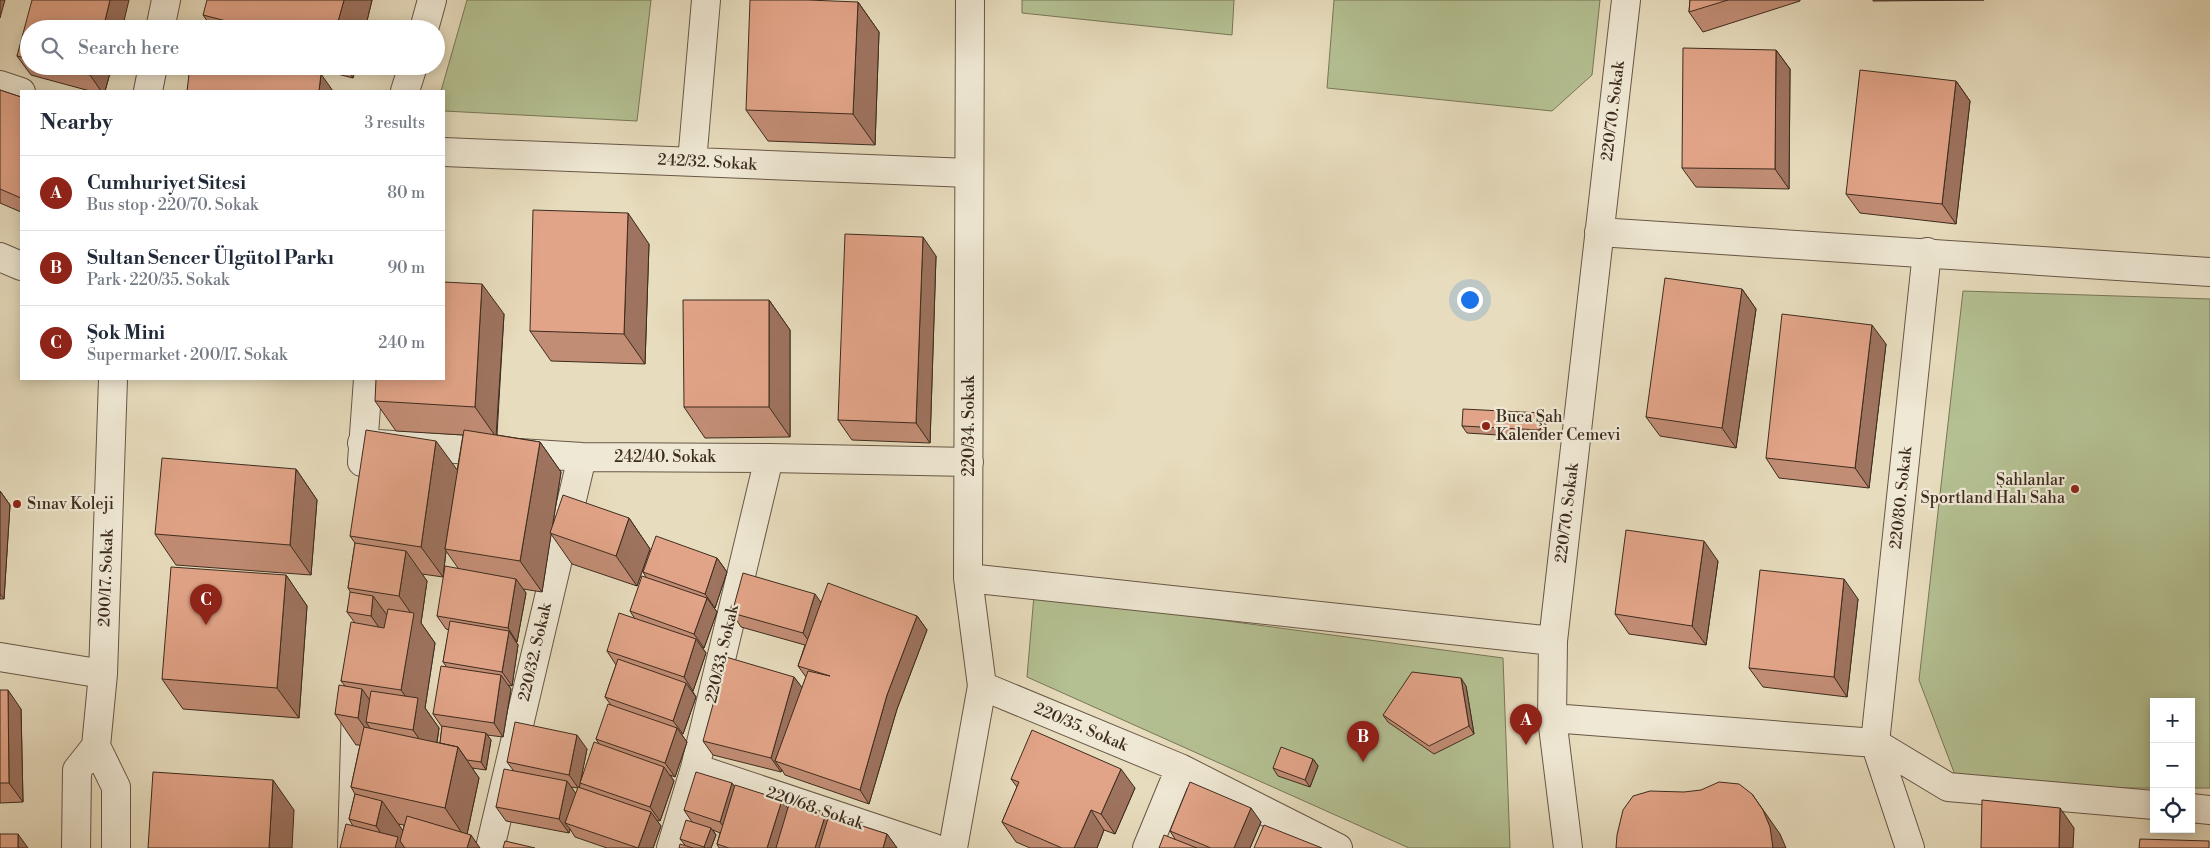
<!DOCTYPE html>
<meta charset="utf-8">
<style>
:root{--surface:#fff;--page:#f6f6f7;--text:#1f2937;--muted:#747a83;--line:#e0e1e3;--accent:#8f2418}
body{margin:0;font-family:"Libre Bodoni",serif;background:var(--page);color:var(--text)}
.controls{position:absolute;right:15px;bottom:15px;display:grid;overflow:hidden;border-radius:0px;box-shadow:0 2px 12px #0003}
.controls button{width:45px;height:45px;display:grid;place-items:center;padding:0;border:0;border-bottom:1px solid var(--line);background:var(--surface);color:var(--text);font:25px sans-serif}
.you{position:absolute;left:1469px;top:299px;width:18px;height:18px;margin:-12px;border:4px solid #fff;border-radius:50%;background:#1a73e8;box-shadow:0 0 0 8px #1a73e833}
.badge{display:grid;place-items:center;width:32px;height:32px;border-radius:50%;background:var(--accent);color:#fff;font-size:16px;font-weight:700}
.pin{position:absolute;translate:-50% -41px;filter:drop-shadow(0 1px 2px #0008)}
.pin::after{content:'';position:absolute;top:26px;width:18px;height:15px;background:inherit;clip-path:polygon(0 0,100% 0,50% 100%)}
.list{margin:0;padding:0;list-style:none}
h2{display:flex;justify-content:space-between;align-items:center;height:65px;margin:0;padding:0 20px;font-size:21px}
h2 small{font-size:16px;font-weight:400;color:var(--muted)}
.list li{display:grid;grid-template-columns:32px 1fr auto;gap:15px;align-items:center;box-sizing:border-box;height:75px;padding:0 20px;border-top:1px solid var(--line)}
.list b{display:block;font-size:19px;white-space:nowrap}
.list p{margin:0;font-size:16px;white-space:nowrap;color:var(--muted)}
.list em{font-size:16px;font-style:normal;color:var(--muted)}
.icon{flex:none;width:28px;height:28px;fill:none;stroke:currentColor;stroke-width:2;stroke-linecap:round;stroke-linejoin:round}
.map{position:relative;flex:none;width:2210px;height:848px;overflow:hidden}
.search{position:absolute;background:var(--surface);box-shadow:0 2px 12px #0003;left:20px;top:20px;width:425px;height:55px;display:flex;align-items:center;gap:12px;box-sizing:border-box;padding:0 18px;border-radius:28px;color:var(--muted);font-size:19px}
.panel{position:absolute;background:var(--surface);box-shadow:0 2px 12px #0003;left:20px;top:90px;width:425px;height:290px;border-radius:0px}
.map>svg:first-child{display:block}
</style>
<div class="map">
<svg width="2210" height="848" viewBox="0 0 2210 848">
<rect width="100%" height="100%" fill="#e7dcbd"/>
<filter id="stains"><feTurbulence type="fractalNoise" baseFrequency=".004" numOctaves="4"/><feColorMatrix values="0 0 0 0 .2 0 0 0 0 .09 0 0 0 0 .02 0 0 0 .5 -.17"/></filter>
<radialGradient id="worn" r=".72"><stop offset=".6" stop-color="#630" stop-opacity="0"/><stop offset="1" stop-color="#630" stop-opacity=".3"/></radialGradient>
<path fill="#b4c092" stroke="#787658" d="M467,0H651L637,121L444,111V91H441Z
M1022,0H1234L1232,35L1022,13Z
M1334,0H1600L1592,75L1552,111L1327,88Z
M1963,291L2210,299V788H2191V702H2154V788H1960L1919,680Z
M1034,595L1503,658L1510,848H1409L1027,677Z"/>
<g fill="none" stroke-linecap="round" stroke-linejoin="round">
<g stroke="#685746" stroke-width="30">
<path id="minor" d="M160,29L166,0
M424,29L432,0
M0,85L21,92
M148,91L153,66
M405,91L413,66
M444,152L969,173
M692,162L706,0
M1599,232L2210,272
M0,257L21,266
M362,443L582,457L769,458L969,462
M362,462L368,379
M968,578L1553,641
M0,657L103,674
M982,686L1180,768L1338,848
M1552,718L1875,743L1948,787L2154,805
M96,746L116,787V848
M695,768L934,848
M2191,808L2210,810
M76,848L77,770L96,746L103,674L113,379
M352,848L356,705
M490,848L582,457
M671,848L695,768L769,458
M953,848L982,686L968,578L970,0
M1147,848L1180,768
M1568,848L1552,718L1553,641L1626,0
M1910,848L1875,743L1927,252"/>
</g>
<use href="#minor" stroke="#efe8d4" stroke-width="28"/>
</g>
<path fill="#c28d75" stroke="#3d2b1e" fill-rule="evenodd" d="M372,0L365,29H213L203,15Z
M1690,0H1800V1L1703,32L1689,12Z
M1873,0H1984L1873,1Z
M858,2L879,32L875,145L768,141L746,110Z
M29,29V66H112L105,91H90L31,75L17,56Z
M1776,50L1790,69L1789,189L1696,187L1682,168Z
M306,66H356L353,78Z
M1956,81L1970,101L1956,224L1860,213L1846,194Z
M0,90L21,97V212L0,203Z
M649,244L645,364L551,361L530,331Z
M936,256L930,443L852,440L838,420Z
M1742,289L1756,309L1736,448L1660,436L1646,417Z
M769,300L790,330V437L705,438L684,407Z
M504,314L497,435L540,442L561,472L552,530L629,518L650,549L637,586L572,564L551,534L542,592L523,589L526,593L517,642H516L518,645L512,686L508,685L511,689L503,737L487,735L491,740L486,770L472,768L479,778L467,834L340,848L353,826L349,819L355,794L351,787L360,745H356L335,714L345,686L341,681L355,623L347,612L351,593L348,588L355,543L350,536L457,471L463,435L396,431L375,401ZM446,551L458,568L437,616L446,629L449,630L443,662L446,666L433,714L442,727L440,743H437L439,728L425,708L435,643L421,623L427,581L422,574L443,577ZM398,824L404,825L403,831Z
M1886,344L1869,488L1779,478L1766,458Z
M1541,413L1546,420L1545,438L1467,433L1462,426Z
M296,469L317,500L311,575L176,565L155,534Z
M0,491L10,505L4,599H0Z
M717,558L727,572L715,608H714L717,612L704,648L702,647L706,653L693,691L692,690L696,697L683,734H681L687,742L675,777L670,775L674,781L660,821L656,820L661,826L653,848H607L575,837L570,829L569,833L506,821L496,807L513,770L507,762L587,749L581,778L599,744L596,739L611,705L605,697L616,665L607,651L635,619L630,611L646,577L643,572ZM571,787L578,788L576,794Z
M1718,561L1706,645L1629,634L1615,614Z
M286,575L307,606L299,718L183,709L162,679Z
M1858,599L1847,697L1763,687L1749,668Z
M821,602L917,616L927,630L897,709L869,804L785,775L782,770L781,772L713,755L703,741L794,677L802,688L806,677L798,666L805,645L741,627L732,613Z
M1466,686L1474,734L1434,754L1388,722L1383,715Z
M0,690L21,709L23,802L0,803Z
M1313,759L1318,766L1310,787L1278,776L1273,768Z
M1011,779L1135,788L1115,834L1104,830L1097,848H1030L1016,842L1002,822L1017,787Z
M732,783L734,786L788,808L829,817L887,834L897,848H719L717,844L720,833L713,830L716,835L711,848H679L685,845L680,839L692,822L684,810Z
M1261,822L1250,848H1159L1175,839L1170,831Z"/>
<path fill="#9e735f" stroke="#3d2b1e" d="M0,0H5L0,18Z
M110,0H129L122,29H103Z
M344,0H372L365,29H336Z
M858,2L879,32L875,145L853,114Z
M1776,50L1790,69L1789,189L1775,169Z
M92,66H112L105,91H101L90,75Z
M345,66H356L353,78Z
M321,74L333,91H319Z
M1956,81L1970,101L1956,224L1942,204Z
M628,213L649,244L645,364L624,334Z
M923,237L936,256L930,443L916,423Z
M482,284L504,314L496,437L475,407Z
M1742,289L1756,309L1736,448L1722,428Z
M769,300L790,330V437L769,407Z
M1872,325L1886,344L1869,488L1855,468Z
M1541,413L1546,420L1545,438L1540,430Z
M436,441L458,471L445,549L446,551L443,577L421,547Z
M540,442L561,472L542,592L520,561Z
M296,469L317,500L311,575L290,545Z
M0,491L10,505L4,599L0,594Z
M629,518L650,549L637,586L616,556Z
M1704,541L1718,561L1706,645L1692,626Z
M406,551L427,581L421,623L435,643L425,708L439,728L434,760L413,730L416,711L401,690L413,616L399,596Z
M717,558L727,572L715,608L705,594Z
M286,575L307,606L299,718L277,688Z
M516,579L526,593L517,642L508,628Z
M1844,579L1858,599L1847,697L1834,677Z
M815,594L825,608L813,647L803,633Z
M373,596L395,626L392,646L371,616Z
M707,598L717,612L704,648L694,634Z
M917,616L927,630L897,709L869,804L860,790L887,695Z
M509,631L518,645L512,686L502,672Z
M696,639L706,653L693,691L684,677Z
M501,675L511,689L503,737L494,723Z
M794,677L804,690L775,761L782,770L781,772L771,758Z
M1461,678L1466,686L1474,734L1469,726Z
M686,683L696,697L683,734L673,721Z
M362,689L383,719L366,722L380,743L379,748L358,718Z
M8,690L21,709L23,802L9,783Z
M677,728L687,742L675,777L665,763Z
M486,733L491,740L486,770L481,762Z
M577,735L587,749L579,789L569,775Z
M458,747L479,778L466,839L445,808Z
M1313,759L1318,766L1310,787L1305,780Z
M664,767L674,781L660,821L650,807Z
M1121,769L1135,788L1115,834L1101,814Z
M273,780L294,810L292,848H269Z
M567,781L577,795L565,823L570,829L569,833L559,819Z
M732,783L742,797L730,836L720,822Z
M1752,794L1780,834L1786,848H1773Z
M782,800L792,814L781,848H767Z
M382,801L404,832L405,848H391L376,826Z
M1251,808L1261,822L1250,848H1234Z
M2060,808L2074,828L2073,848H2059Z
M1091,810L1104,830L1097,848H1074Z
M651,812L661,826L653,848H638Z
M826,813L835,827L829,848H815Z
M711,828L716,835L711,848H705L704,847Z
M18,834L28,848H18Z
M887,834L897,848H883Z
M471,835L480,848H467Z"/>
<path fill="#e2a488" stroke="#3d2b1e" d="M32,0H110L103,29H29V59L17,56Z
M207,0H344L336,29H257L203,15Z
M750,0H808L858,2L853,114L746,110Z
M1690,0H1728L1689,12Z
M1683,48L1776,50L1775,169L1682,168Z
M56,66H92L90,75Z
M190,66H258L321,74L319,91H187Z
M1860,70L1956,81L1942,204L1846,194Z
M0,90L21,97V198L0,189Z
M533,210L628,213L624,334L530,331Z
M845,234L923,237L916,423L838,420Z
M1665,278L1742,289L1722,428L1646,417Z
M444,282L482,284L475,407L375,401L376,379H444Z
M683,300H769V407H684Z
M1782,314L1872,325L1855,468L1766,458Z
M1463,409L1541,413L1540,430L1462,426Z
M366,430L436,441L421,547L350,536Z
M464,430L540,442L520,561L445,549Z
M162,458L296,469L290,545L155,534Z
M563,495L629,518L616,556L550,533Z
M1626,530L1704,541L1692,626L1615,614Z
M656,536L717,558L705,594L643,572Z
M355,543L406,551L399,596L348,588Z
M445,566L516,579L508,628L437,616Z
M171,567L286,575L277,688L162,679Z
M1760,570L1844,579L1834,677L1749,668Z
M743,573L815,594L803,633L732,613Z
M642,576L707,598L694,634L630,611Z
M828,583L917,616L887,695L860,790L775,761L808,671L830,676L798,666Z
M350,592L373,596L371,616L347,612Z
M388,609L414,613L401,690L341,681L351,622L384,628Z
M619,613L696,639L684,677L607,651Z
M450,621L509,631L502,672L443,662Z
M726,657L794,677L771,758L703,741Z
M618,659L686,683L673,721L605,697Z
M441,666L501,675L494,723L433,714Z
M1412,672L1461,678L1469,726L1429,746L1383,715Z
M339,685L362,689L358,718L335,714Z
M0,690H8L9,783H0Z
M371,691L418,698L413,730L366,722Z
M608,704L677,728L665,763L596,739Z
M515,722L577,735L569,775L507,762Z
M442,726L486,733L481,762L467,760L458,747L440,743Z
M364,727L458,747L445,808L351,787Z
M1032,730L1121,769L1101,814L1091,810L1074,848H1062L1002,822L1019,782L1011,779Z
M594,742L664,767L650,807L580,783Z
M1281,747L1313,759L1305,780L1273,768Z
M504,769L567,781L559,819L496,807Z
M153,772L273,780L269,848H148Z
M696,772L732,783L720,822L684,810Z
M1190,782L1251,808L1234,848H1211L1170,831Z
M1719,782L1739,784L1752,794L1763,810L1770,827L1773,848H1616L1617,835L1623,810L1633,796L1650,791L1684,792L1701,790Z
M735,785L782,800L767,848H729L717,844Z
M578,787L651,812L638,848L565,823Z
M355,794L382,801L376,826L349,819Z
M1982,800L2060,808L2059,848H1981Z
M790,801L826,813L815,848H776Z
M829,815L887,834L883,848H819Z
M407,816L471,835L467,848H405L400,841Z
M686,820L711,828L704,847L680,839Z
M346,824L398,837L395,848H340Z
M1264,825L1322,848H1254Z
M0,834H18V848H0Z
M1164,835L1197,848H1159Z
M2140,839L2209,841V848H2139Z
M505,841L535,848H503Z
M680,844L693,848H679Z"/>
<g fill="#8f2418" stroke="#efe8d4" stroke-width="2">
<circle cx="1486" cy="426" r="5"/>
<circle cx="2075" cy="489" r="5"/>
<circle cx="17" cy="504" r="5"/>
</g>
<g text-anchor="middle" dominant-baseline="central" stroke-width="4.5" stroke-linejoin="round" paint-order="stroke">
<g font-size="16" fill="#3d2b1e" stroke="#efe8d4">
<text transform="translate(1613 111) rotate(-83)">220/70. Sokak</text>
<text transform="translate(707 162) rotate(3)">242/32. Sokak</text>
<text transform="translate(969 426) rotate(-90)">220/34. Sokak</text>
<text x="665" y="457">242/40. Sokak</text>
<text transform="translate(1901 498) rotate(-84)">220/80. Sokak</text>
<text transform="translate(1567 513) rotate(-83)">220/70. Sokak</text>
<text transform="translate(106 578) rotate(-88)">200/17. Sokak</text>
<text transform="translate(535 652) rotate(-77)">220/32. Sokak</text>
<text transform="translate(722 654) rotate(-77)">220/33. Sokak</text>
<text transform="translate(1081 727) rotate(23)">220/35. Sokak</text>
<text transform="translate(815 808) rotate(19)">220/68. Sokak</text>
</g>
<g font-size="16" fill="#3d2b1e" stroke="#efe8d4" text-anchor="start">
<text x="1496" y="417">Buca Şah<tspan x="1496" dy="18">Kalender Cemevi</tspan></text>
<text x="2065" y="480" text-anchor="end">Şahlanlar<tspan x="2065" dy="18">Sportland Halı Saha</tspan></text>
<text x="27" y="504">Sınav Koleji</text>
</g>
</g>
<rect width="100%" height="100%" filter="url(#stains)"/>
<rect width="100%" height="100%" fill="url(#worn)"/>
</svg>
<div class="controls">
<button>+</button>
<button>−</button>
<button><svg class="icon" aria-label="locate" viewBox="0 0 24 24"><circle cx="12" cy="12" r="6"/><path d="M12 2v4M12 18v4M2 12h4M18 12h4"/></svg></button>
</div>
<div class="you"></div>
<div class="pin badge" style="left:1526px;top:745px">A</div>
<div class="pin badge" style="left:1363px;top:762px">B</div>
<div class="pin badge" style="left:206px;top:625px">C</div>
<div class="search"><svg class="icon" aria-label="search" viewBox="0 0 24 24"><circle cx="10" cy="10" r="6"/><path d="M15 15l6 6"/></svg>Search here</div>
<section class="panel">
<h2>Nearby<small>3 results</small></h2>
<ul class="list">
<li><span class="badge">A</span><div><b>Cumhuriyet Sitesi</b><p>Bus stop · 220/70. Sokak</p></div><em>80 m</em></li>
<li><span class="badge">B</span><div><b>Sultan Sencer Ülgütol Parkı</b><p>Park · 220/35. Sokak</p></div><em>90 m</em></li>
<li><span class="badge">C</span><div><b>Şok Mini</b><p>Supermarket · 200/17. Sokak</p></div><em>240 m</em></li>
</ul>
</section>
</div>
